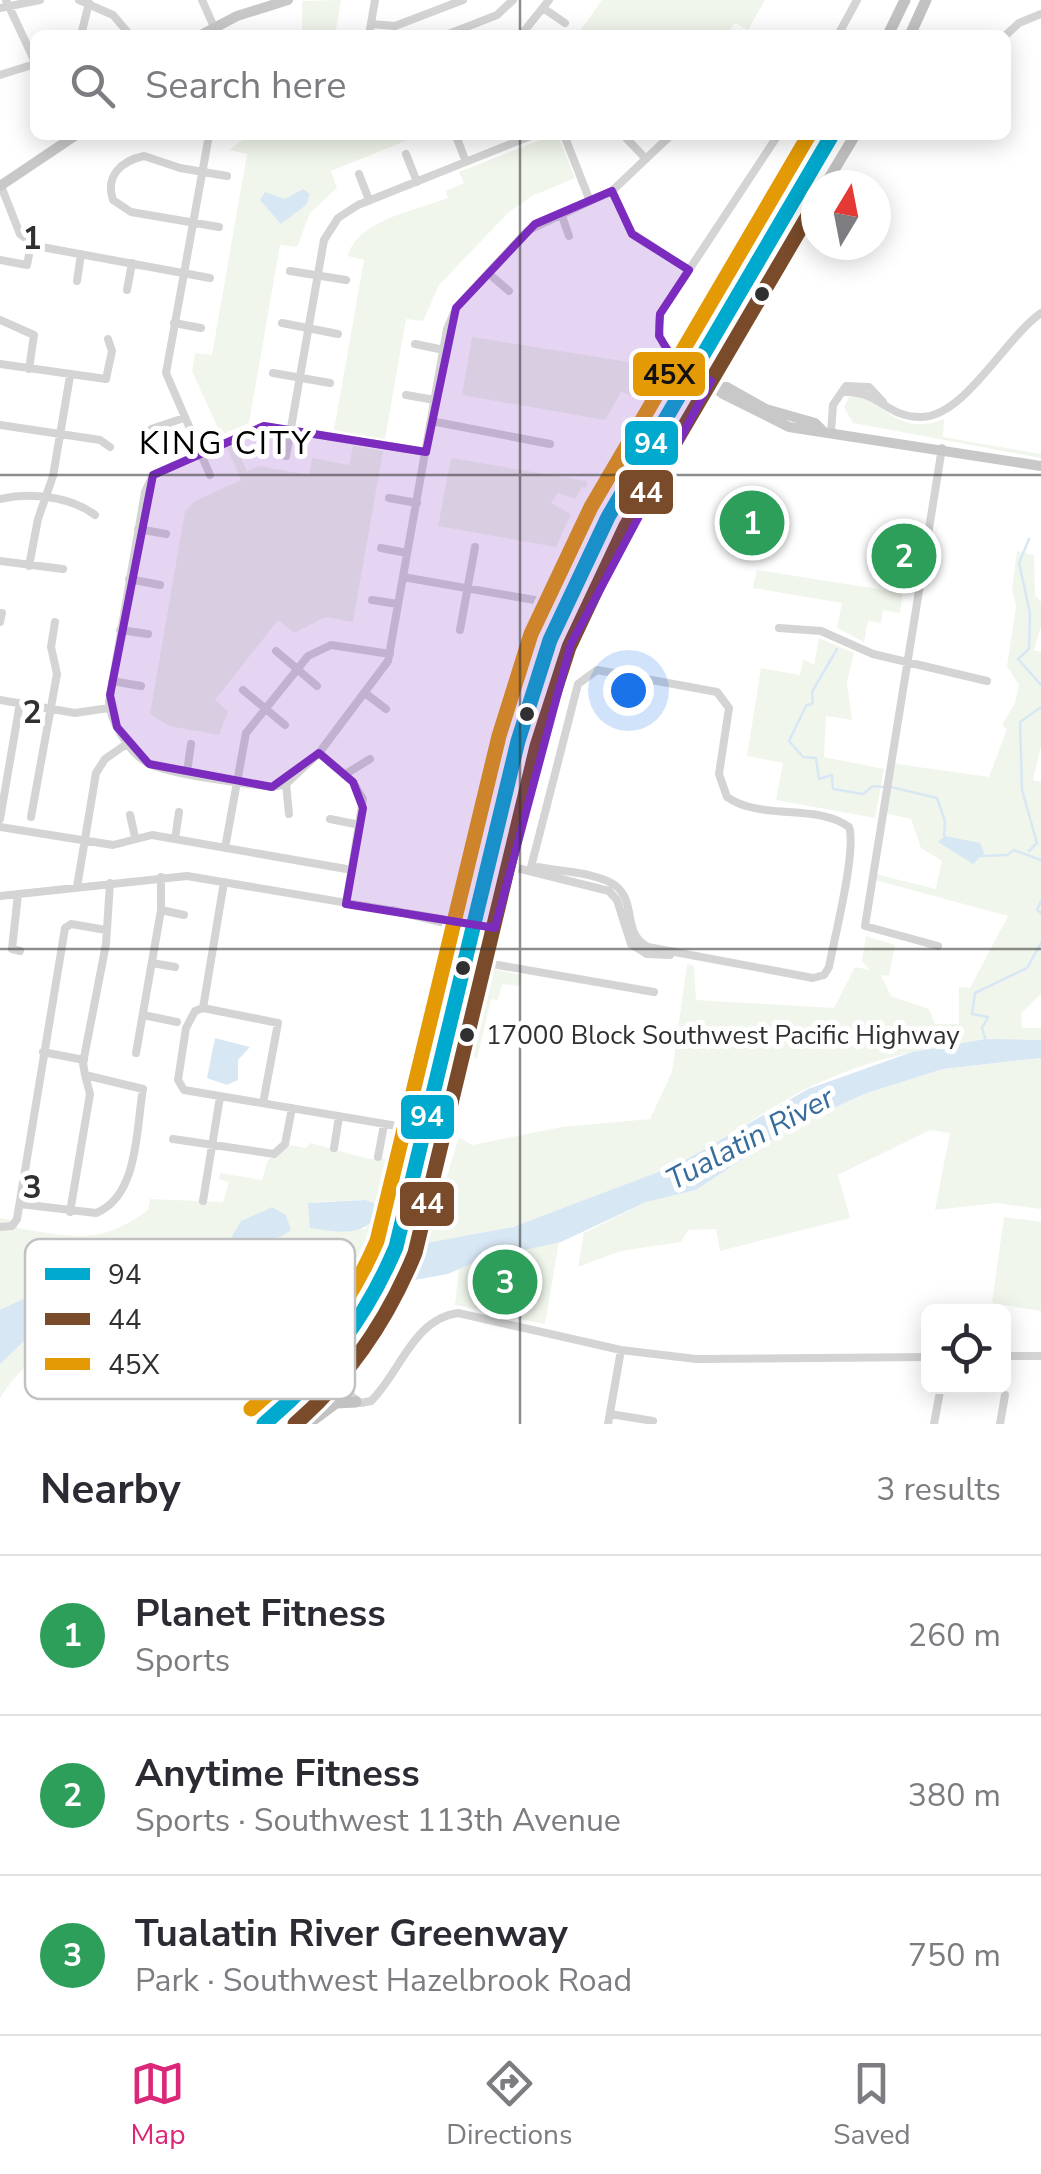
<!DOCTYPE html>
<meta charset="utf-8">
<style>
:root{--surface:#fff;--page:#f2f2f3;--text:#2b2b33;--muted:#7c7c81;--line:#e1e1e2;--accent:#db2777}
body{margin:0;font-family:"Nunito Sans",sans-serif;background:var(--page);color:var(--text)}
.controls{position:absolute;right:30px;bottom:30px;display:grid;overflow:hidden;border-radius:15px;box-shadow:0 5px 25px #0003}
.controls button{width:90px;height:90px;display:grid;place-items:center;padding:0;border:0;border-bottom:2px solid var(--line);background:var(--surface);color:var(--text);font:50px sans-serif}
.compass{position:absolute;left:801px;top:170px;width:90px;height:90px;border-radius:50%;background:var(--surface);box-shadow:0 5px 25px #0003;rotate:10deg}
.you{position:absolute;left:628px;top:690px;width:35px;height:35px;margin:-25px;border:8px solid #fff;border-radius:50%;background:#1a73e8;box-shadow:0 0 0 15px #1a73e833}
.badge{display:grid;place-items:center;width:65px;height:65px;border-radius:50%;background:var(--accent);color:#fff;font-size:32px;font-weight:700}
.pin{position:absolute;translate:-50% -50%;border:5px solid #fff;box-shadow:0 2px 10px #0006}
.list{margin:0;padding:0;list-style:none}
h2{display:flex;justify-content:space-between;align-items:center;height:130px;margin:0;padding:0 40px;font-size:42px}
h2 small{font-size:32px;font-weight:400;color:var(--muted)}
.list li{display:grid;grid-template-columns:65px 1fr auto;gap:30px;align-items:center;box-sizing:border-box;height:160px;padding:0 40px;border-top:2px solid var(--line)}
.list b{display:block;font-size:38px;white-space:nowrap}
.list p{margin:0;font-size:32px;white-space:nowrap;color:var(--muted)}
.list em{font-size:32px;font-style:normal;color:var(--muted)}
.icon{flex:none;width:55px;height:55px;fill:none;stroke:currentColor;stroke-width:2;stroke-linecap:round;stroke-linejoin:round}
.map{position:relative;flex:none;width:1041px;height:1424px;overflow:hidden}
.search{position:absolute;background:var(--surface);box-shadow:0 5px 25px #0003;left:30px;right:30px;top:30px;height:110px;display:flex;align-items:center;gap:25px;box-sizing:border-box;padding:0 35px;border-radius:15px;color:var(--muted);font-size:38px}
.sheet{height:610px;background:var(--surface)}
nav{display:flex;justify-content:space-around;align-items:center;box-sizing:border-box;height:140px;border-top:2px solid var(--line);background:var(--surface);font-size:28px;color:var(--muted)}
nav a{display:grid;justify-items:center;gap:5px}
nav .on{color:var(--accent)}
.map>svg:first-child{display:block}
</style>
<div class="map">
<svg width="1041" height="1424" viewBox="0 0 1041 1424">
<rect width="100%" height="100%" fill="#fff"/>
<path fill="#f1f6ec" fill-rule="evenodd" d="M341,0L335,35H295L302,34V1Z
M602,0H765L748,30L735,23L727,35H577Z
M249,135H420L331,171L337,188L310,213L297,247L280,245L249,423L221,435L192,371L195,353L212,355L247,154L229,150Z
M553,135L559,138L575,178L532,196L509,212L439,285L423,321L406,319L385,439L334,430L364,260L348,256C357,220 417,210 448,198L446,191L464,183L459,172Z
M472,337L635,363L659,360L675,371L656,403L621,392L605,420L462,395Z
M849,397C883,393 892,439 944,419L943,437L1041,454V458L853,423L844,407Z
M234,443L247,471L259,466L309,475L312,458L349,465L353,446L383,451L353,622L326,617L294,633L278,620L215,700L228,711L219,735L169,726L150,714L185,511L195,501L241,480L226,446Z
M451,458L587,481L586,488L582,487L575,499L558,493L551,503L571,514L556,547L438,526Z
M1017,551L1034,555L1035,595L1041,602V626L1034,650L1041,652V746L1033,780L1041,782V994L1021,1013L1022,1028H1041V1040C961,1038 877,1053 804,1090C761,1113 722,1141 679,1164C602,1205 511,1231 426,1244L459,1137L472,1145L562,1127L650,1119L672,1072L687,964L694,966L696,1000L834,1008L855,967L870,970L862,961L866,936L895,945L889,976L881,975L891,996L929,1009L935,1024H959V987L970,988L1008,916L875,880V874L936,889L942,861L921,848L911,819L884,813L890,763L989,777L1007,729L1002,725L1015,703L1019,685L1007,666L1016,606L1012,590Z
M757,570L903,593L900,613L883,610L881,623L868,621L864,642L837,628L842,603L753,588Z
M819,638L854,653L847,682L852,720L826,716L824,757L884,769L875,818L776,800L783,763L747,756L761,668L800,675L803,659L814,665Z
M493,969L521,975L519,986L502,984L498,1000L491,999L477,1059L472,1055Z
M1041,1058V1209L996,1203L935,1210L950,1133L930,1130L838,1175L850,1218L720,1251L716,1229L688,1230L681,1242L621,1251L578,1267L584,1233L646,1202L696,1190L787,1130L864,1094L943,1069Z
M384,1131L410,1136L409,1142L415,1148L390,1251L310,1271L178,1266L127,1271L57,1283L0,1310V1218L18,1221L17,1228C74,1237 99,1246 148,1210L150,1199L223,1202L229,1182L219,1179L220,1173L262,1180L268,1160L290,1145L306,1148L310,1143L369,1159L398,1158L403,1138ZM365,1200L366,1229L321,1230L314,1202ZM266,1209L272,1240L235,1239L246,1222Z
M1004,1217L1041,1222V1311L992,1303Z
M559,1241L545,1324L455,1305L460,1259Z
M78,1311L90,1334C49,1344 23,1362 0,1398V1360L32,1331Z"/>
<path fill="#d8e7f4" d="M303,189L310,194L306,205L281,224L260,200L265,192L285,199Z
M945,836L980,843L984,853L973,864L938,842Z
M215,1038L250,1047L238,1060V1080L227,1085L207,1078Z
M986,1039L1041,1040V1058L943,1069L864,1094L787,1130L696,1190L646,1202L561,1242L482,1259L448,1274L370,1288L284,1301L129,1305L78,1314L23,1342L0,1364V1310L57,1283L127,1271L178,1266L310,1271L395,1249L513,1227L677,1165L808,1089L912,1052Z
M365,1200L382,1206C368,1238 342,1233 310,1228L308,1203Z
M272,1207L286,1215L291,1230C275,1244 250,1240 231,1238L241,1221Z"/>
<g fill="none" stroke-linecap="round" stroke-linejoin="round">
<path stroke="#d8e7f4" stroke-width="2.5" d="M1029,539L1019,563L1030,613L1029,649L1018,659L1041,685
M837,649L812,692L813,703L806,706L789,741L803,757L816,758L819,779L832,775L833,789L863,794L873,786L883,787
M891,787L937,798L945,821L944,836
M1029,851L1037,843L1022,790L1020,722L1041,707
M981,856L1007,855L1014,850L1041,860
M1041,901L1037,910L1041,913
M986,1041L982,1028L988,1017L972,1014L975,993L1027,968L1041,943"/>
<path stroke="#d4d4d4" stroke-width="8" d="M6,0L35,62
M79,0L113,15L130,35
M202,0L214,27
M0,8L40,0
M543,8L565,23
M371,24L395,26L463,0
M81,35L89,3
M369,35L375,0
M446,35L497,15L513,0
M521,35L549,0
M838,35L857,0
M1006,35L1019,23L1041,14
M0,75L35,64
M209,135L166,373L210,475
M564,135L590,201
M456,136L466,162
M626,138L646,159
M406,154L417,182
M359,174L369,200
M1,186L20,234L36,246L210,278
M612,191L632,233L689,270
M561,213L569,236
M219,227L131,212L113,200C105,176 121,161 144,156L180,168L227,176
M0,260L27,265L31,244
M290,271L346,280
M488,273L509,291
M77,281L81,254
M127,290L132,263
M0,320L34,335L29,369
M174,323L201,328
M282,323L338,334
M415,344L444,350
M0,364L106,379L112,351L108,339
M694,371C671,357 654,343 660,314L778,135
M273,373L330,383
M842,392C879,390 886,417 920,417C964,418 1005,338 1041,313
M406,395L435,400
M431,421L550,444
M0,425L100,440L110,447
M151,429L184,418
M831,432L833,405L846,386L869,387L883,402
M426,452L264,426L153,475L145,492L109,702C110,721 129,752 146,762C166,775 245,783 272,787L286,784L319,753L388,661L447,329L456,308L527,231L612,191L671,135
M286,456L324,240L338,218L358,205L533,135
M389,498L417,503
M0,499C29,492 70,496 95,515
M138,529L166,534
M381,548L407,553
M0,561L63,569
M29,566L38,519L53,476L70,376
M403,577L546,602
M129,579L160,585
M372,600L398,604
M0,622L2,613
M779,628L821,631L873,654L987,681
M120,630L148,634
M460,630L475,547
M276,651L317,686
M597,670L717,692L729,708L719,774L727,797C761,821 817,803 849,827C857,850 834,939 829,967L824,975L813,978L648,947C622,934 637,903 616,886C597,872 561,872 538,867L530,871L578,684Z
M112,681L141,686
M243,690L285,725
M365,693L386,709
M0,700L75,713L109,708
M319,753L353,782L363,799L346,904
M187,772L191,744
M344,775L370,759
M286,784L289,814
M130,815L135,837
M31,817L57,674L51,647L55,622
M0,819L20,703
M330,819L360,825
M0,827L113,845L152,835L352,870
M175,839L179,812
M225,848L246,733L308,656L331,645L390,654
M509,866L609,891L617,900L631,944L647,954L670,955
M77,887L96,773L105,759L128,743
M18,894L12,949L20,951
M0,896L187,876L495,928
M161,910L184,915
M392,910L493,935
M938,946L865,926L942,448
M152,963L175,967
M486,963L654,992
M203,1008L195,1011L186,1028L178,1080L184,1090L415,1129L419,1146
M203,1008L278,1023L264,1098
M203,1008L224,882
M143,1015L177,1022
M43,1052L84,1060
M136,1053L161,910V877
M173,1139L274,1154L285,1144L292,1108
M334,1148L339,1117
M378,1157L384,1125
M203,1201L220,1097
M20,1204L96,1213C139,1196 136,1128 143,1089L85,1075L83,1063L106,944L110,883
M70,1212L90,1094L85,1075
M0,1227L12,1226L17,1219L65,928L71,924L106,930
M1004,1356H1041
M347,1374L351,1396L361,1403L371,1401C400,1373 413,1319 458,1313L621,1350L696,1359L928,1357
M610,1414L653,1421
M608,1424L621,1350
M934,1424L941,1386
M1000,1424L1005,1395"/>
<path stroke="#c8c8c8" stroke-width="10" d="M201,35L237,16L288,0
M0,186L76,135
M694,371L723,394L789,427L1041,466
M719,387H727L766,409L815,423L822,430"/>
<path stroke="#c2c2c2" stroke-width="11" d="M888,35L905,0
M910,35L926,0
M825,185L855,135
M264,1424C325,1376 368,1319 396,1247L518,741L550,640L608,517L832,135
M296,1424C415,1325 439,1175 470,1032C499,904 522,767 571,644C633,489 732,346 816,201
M308,1424L336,1403L356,1402"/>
<g stroke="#fff" stroke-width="22">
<path id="bus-1" d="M264,1424C323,1374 366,1318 396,1247L518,741L550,640L608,517L832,135"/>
</g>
<g stroke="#fff" stroke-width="22">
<path id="bus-2" d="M295,1424C349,1377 388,1319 415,1253L537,746L569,647L626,526L816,202"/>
</g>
<g stroke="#fff" stroke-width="22">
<path id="bus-3" d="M251,1409C307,1362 348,1308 377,1241L499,736L531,634L591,507L809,135"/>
</g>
<use href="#bus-1" stroke="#00a9ce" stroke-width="15"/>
<use href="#bus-2" stroke="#7a4b2a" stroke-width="15"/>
<use href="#bus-3" stroke="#e39a05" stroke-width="15"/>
</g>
<path fill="#7b2cbf" fill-opacity="0.2" stroke="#7b2cbf" stroke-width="8" stroke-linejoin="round" d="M612,191L632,234L689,270L660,314L659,336L672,357L711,381L571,644L495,928L346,904L363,808L353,782L319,753L272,787L149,764L117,727L110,695L153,475L264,426L426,452L456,308L535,224Z"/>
<path fill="none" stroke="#303030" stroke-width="2.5" stroke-opacity="0.55" d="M520,0V35M520,135V1424M0,475H1041M0,949H1041"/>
<g fill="#303030" stroke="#fff" stroke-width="4">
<circle cx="762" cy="294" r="9"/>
<circle cx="527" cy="714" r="9"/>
<circle cx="463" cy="968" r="9"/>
<circle cx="467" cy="1035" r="9"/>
</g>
<g text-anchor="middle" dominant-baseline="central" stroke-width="10" stroke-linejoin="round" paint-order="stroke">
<g font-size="26" fill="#303030" stroke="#fff" text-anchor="start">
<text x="486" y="1035">17000 Block Southwest Pacific Highway</text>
</g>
<g font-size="30" font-style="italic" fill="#366c9b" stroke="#fff">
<text transform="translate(750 1139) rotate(-28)">Tualatin River</text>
</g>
<g font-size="32" letter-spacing="2.5" fill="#000" stroke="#fff">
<text x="226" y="443">KING CITY</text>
</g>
</g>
<rect x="25" y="1239" width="330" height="160" rx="15" fill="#fff" stroke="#c1c1c1" stroke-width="2.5"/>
<rect x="45" y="1268" width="45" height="12" fill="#00a9ce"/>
<rect x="45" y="1313" width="45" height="12" fill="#7a4b2a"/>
<rect x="45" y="1358" width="45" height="12" fill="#e39a05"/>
<g font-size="28" fill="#303030">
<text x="108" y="1284">94</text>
<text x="108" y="1329">44</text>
<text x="108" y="1374">45X</text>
</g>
<g font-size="32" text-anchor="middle" font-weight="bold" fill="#303030" stroke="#fff" stroke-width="10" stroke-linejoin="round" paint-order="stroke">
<text x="32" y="249">1</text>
<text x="32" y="723">2</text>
<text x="32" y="1198">3</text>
</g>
<g stroke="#fff" stroke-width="4">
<rect x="631" y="350" width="76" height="48" rx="10" fill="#e39a05"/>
<rect x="623" y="419" width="57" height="48" rx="10" fill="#00a9ce"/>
<rect x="617" y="468" width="58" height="48" rx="10" fill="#7a4b2a"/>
<rect x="399" y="1093" width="57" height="48" rx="10" fill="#00a9ce"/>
<rect x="398" y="1180" width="58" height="48" rx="10" fill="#7a4b2a"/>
</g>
<g font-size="28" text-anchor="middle" font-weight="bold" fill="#fff">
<text x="651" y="453">94</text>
<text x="646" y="502">44</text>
<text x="427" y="1126">94</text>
<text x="427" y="1213">44</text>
</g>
<g font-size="28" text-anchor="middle" font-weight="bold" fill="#111">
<text x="669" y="384">45X</text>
</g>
</svg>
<div class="controls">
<button><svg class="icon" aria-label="locate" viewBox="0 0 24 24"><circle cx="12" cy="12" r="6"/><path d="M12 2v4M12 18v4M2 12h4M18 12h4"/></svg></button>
</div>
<svg class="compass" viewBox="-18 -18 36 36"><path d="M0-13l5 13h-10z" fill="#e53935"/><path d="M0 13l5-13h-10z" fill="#7c7c81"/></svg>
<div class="you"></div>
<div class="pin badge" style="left:752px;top:523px;background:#2e9e5b">1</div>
<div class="pin badge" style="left:904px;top:556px;background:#2e9e5b">2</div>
<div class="pin badge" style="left:505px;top:1282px;background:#2e9e5b">3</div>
<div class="search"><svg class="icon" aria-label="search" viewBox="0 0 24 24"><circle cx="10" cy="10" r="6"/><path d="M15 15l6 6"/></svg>Search here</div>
</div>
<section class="sheet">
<h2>Nearby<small>3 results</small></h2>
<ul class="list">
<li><span class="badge" style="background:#2e9e5b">1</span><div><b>Planet Fitness</b><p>Sports</p></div><em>260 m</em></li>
<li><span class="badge" style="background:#2e9e5b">2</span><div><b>Anytime Fitness</b><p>Sports · Southwest 113th Avenue</p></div><em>380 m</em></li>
<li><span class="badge" style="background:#2e9e5b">3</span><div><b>Tualatin River Greenway</b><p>Park · Southwest Hazelbrook Road</p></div><em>750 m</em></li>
</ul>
</section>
<nav>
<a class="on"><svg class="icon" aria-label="map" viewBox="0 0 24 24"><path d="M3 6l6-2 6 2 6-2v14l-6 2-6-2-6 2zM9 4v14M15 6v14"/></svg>Map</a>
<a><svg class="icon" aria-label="directions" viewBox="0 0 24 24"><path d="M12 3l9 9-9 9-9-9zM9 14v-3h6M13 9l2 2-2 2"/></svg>Directions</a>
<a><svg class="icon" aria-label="saved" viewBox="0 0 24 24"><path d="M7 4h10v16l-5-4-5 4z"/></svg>Saved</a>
</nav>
